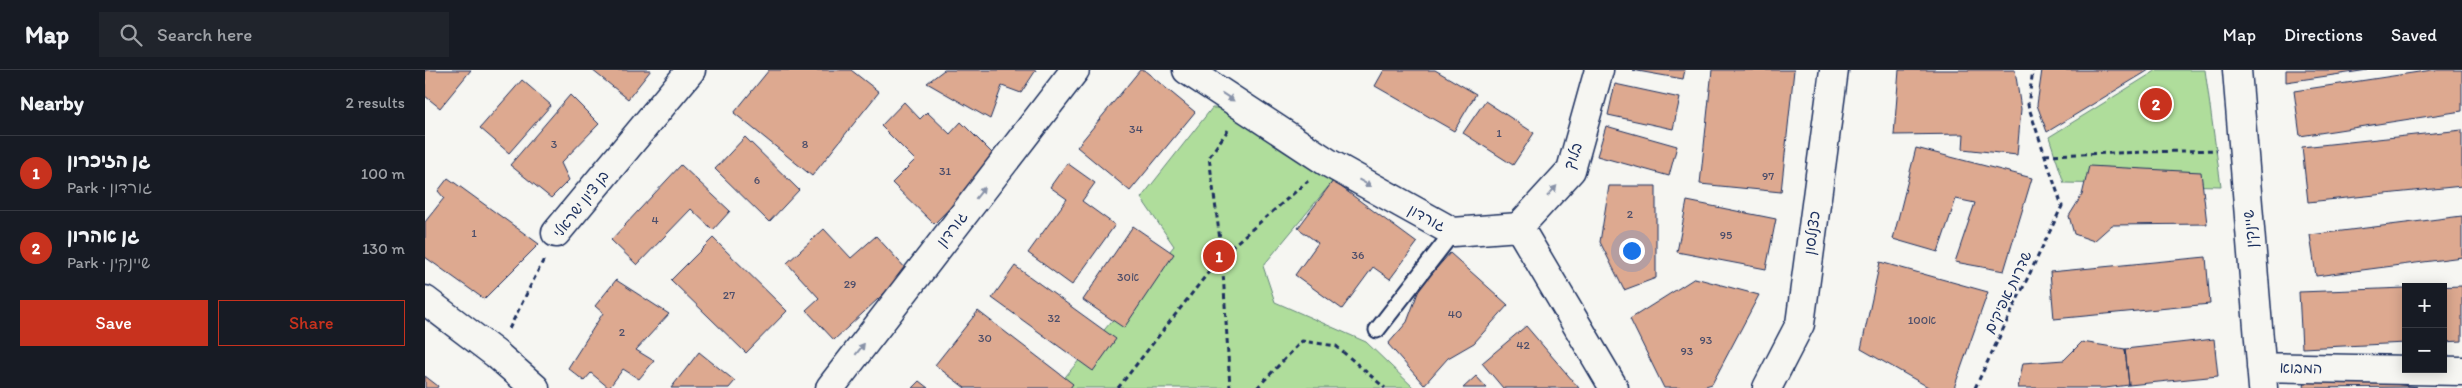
<!DOCTYPE html>
<meta charset="utf-8">
<style>
:root{--surface:#171b24;--page:#20242c;--text:#f1f3f6;--muted:#9ea1a6;--line:#363941;--accent:#c8321e}
body{margin:0;font-family:Itim,"Playpen Sans Hebrew",sans-serif;background:var(--page);color:var(--text)}
.controls{position:absolute;right:15px;bottom:15px;display:grid;overflow:hidden;border-radius:0px;box-shadow:0 2px 12px #0003}
.controls button{width:45px;height:45px;display:grid;place-items:center;padding:0;border:0;border-bottom:1px solid var(--line);background:var(--surface);color:var(--text);font:25px sans-serif}
.you{position:absolute;left:1206px;top:180px;width:18px;height:18px;margin:-12px;border:4px solid #fff;border-radius:50%;background:#1a73e8;box-shadow:0 0 0 8px #1a73e833}
.badge{display:grid;place-items:center;width:32px;height:32px;border-radius:50%;background:var(--accent);color:#fff;font-size:16px;font-weight:700}
.pin{position:absolute;translate:-50% -50%;border:2px solid #fff;box-shadow:0 1px 5px #0006}
.list{margin:0;padding:0;list-style:none}
h2{display:flex;justify-content:space-between;align-items:center;height:65px;margin:0;padding:0 20px;font-size:21px}
h2 small{font-size:16px;font-weight:400;color:var(--muted)}
.list li{display:grid;grid-template-columns:32px 1fr auto;gap:15px;align-items:center;box-sizing:border-box;height:75px;padding:0 20px;border-top:1px solid var(--line)}
.list b{display:block;font-size:19px;white-space:nowrap}
.list p{margin:0;font-size:16px;white-space:nowrap;color:var(--muted)}
.list em{font-size:16px;font-style:normal;color:var(--muted)}
.actions{display:flex;gap:10px;padding:15px 20px}
.actions a{flex:1;padding:11px 0;border:1px solid var(--accent);border-radius:0px;text-align:center;font-size:18px;color:var(--accent)}
.actions .main{background:var(--accent);color:#fff}
.icon{flex:none;width:28px;height:28px;fill:none;stroke:currentColor;stroke-width:2;stroke-linecap:round;stroke-linejoin:round}
.map{position:relative;flex:none;width:2037px;height:318px;overflow:hidden}
header{display:flex;align-items:center;gap:30px;box-sizing:border-box;height:70px;padding:0 25px;background:var(--surface);border-bottom:1px solid var(--line)}
header strong{font-size:24px}
nav{display:flex;gap:28px;margin-inline-start:auto;font-size:18px}
.search{width:350px;height:45px;background:var(--page);display:flex;align-items:center;gap:12px;box-sizing:border-box;padding:0 18px;border-radius:0px;color:var(--muted);font-size:19px}
main{display:flex}
aside{flex:1;background:var(--surface)}
.map>svg:first-child{display:block}
</style>
<header>
<strong>Map</strong>
<div class="search"><svg class="icon" aria-label="search" viewBox="0 0 24 24"><circle cx="10" cy="10" r="6"/><path d="M15 15l6 6"/></svg>Search here</div>
<nav><a>Map</a><a>Directions</a><a>Saved</a></nav>
</header>
<main>
<aside>
<h2>Nearby<small>2 results</small></h2>
<ul class="list">
<li><span class="badge">1</span><div><b>גן הזיכרון</b><p>Park · גורדון</p></div><em>100 m</em></li>
<li><span class="badge">2</span><div><b>גן אהרון</b><p>Park · שיינקין</p></div><em>130 m</em></li>
</ul>
<div class="actions"><a class="main">Save</a><a>Share</a></div>
</aside>
<div class="map">
<svg width="2037" height="318" viewBox="0 0 2037 318">
<rect width="100%" height="100%" fill="#f6f6f2"/>
<filter id="ink" filterUnits="userSpaceOnUse"><feTurbulence type="fractalNoise" baseFrequency=".02" numOctaves="2"/><feDisplacementMap in="SourceGraphic" scale="10" xChannelSelector="R" yChannelSelector="G"/><feConvolveMatrix kernelMatrix="1 2 1 2 8 2 1 2 1" color-interpolation-filters="sRGB"/></filter>
<g filter="url(#ink)">
<path fill="#afdd9b" stroke="#65867c" d="M1732,0H1780L1796,116L1639,113L1624,67Z
M787,38H820L908,111L838,196L850,232L941,272L989,318H631L749,176L716,128Z"/>
<path fill="#dda990" stroke="#1b2f5e" d="M0,0H46L15,38L0,26Z
M167,0H226L203,29Z
M344,0H426L454,22L387,106L309,43Z
M519,0H611L596,23L577,16L565,49L502,13Z
M715,0H719L770,42L705,121L652,77Z
M959,0H1010L1051,24L1029,61L950,16Z
M1207,0H1260L1258,9Z
M1287,0H1369L1356,122L1275,114Z
M1474,0H1590L1596,39L1592,85L1538,79L1539,64L1469,65Z
M1617,0H1724L1622,62L1612,35Z
M1861,0H1943L1861,12Z
M2007,0H2037V41L1875,66L1869,21Z
M97,10L126,35L84,83L55,58Z
M1190,14L1255,28L1248,59L1183,45Z
M145,25L174,54L136,93L144,110L126,128L85,95Z
M1060,31L1109,63L1088,95L1038,63Z
M479,32L495,49L502,42L525,64L536,52L573,89L509,154L467,113L490,90L456,56Z
M1181,56L1252,76L1244,106L1172,86Z
M2037,60V116L1883,132L1877,77Z
M320,67L374,120L344,152L290,99Z
M1491,78L1607,108L1579,201L1530,192L1550,133L1531,129L1513,182L1468,169Z
M642,93L670,113L657,131L690,155L647,215L603,183L642,129L625,117Z
M256,95L305,141L288,160L266,139L212,195L186,170Z
M1664,96L1776,102L1782,154L1687,155L1669,171L1649,164L1644,146L1657,125Z
M23,108L114,174L59,229L0,187V152L19,128L13,121Z
M908,111L992,173L965,209L948,197L917,239L870,205L893,173L873,158Z
M1184,116H1231V208L1199,220L1175,172Z
M1262,131L1351,149L1341,199L1252,182Z
M2037,146V187L1891,206L1885,165Z
M708,156L749,184L699,258L658,230Z
M399,159L426,188L451,166L483,201L409,270L381,240L394,228L362,193Z
M288,168L362,241L321,283L246,210Z
M1025,183L1083,235L1049,273L1023,288L999,315L963,274L982,252L995,217Z
M1781,187L1785,234L1629,249L1625,202Z
M1455,192L1563,222L1529,318H1505L1436,279Z
M590,196L691,269L668,301L567,228Z
M1270,208L1334,225L1287,314L1274,318H1239L1205,249Z
M191,210L244,244L211,280L229,291L214,309L198,299L184,318L166,303L159,311L143,298L178,243L170,236Z
M2037,216V271L2018,272V217H2007Z
M1981,218V273L1877,278L1874,222Z
M553,241L648,314L645,318H540L510,295Z
M1101,256L1154,318H1078L1057,293Z
M1789,269L1793,306L1704,315L1700,279Z
M1657,272L1700,279L1704,315L1680,318H1593L1598,293L1639,290Z
M274,282L310,311L304,318H246Z
M1881,302L1939,310L1992,317L1879,318Z
M0,306L13,316L12,318H0Z
M1051,306L1062,318H1038Z
M494,311L503,318H487Z"/>
<g fill="none" stroke-linecap="round" stroke-linejoin="round">
<g stroke="#1b2f5e" stroke-width="19">
<path id="service" d="M952,260L1028,162"/>
</g>
<g stroke="#1b2f5e" stroke-width="31">
<path id="minor" d="M762,0L902,92L1028,162L1094,157
M1812,0L1838,318
M1094,157L1189,318
M1094,157L1146,100L1174,0
M131,163L266,0
M0,230L71,284L110,318
M1836,297L2037,301
M405,318L650,0"/>
</g>
<g stroke="#1b2f5e" stroke-width="31">
<path id="tertiary" d="M1342,318L1375,254L1409,0"/>
</g>
<path stroke="#1b2f5e" stroke-width="3" stroke-dasharray="5 4" stroke-linecap="butt" d="M803,60L784,87L797,185L805,318
M1620,85L1792,80
M84,259L119,189
M693,318L797,185L883,111
M832,318L877,271L911,276L960,318
M1550,318L1637,136L1603,35L1608,0"/>
<use href="#service" stroke="#f6f6f2" stroke-width="15"/>
<use href="#minor" stroke="#f6f6f2" stroke-width="28"/>
<use href="#tertiary" stroke="#f6f6f2" stroke-width="28"/>
</g>
<defs><path id="oneway-solid" d="M-6-.8H1V-3.2L6.5 0L1 3.2V.8H-6Z" transform="scale(1.25)"/></defs>
<g fill="#8892a8">
<use href="#oneway-solid" transform="translate(803 27) rotate(33)"/>
<use href="#oneway-solid" transform="translate(940 113) rotate(29)"/>
<use href="#oneway-solid" transform="translate(1127 121) rotate(-48)"/>
<use href="#oneway-solid" transform="translate(555 123) rotate(-52)"/>
<use href="#oneway-solid" transform="translate(435 279) rotate(-52)"/>
</g>
</g>
<g text-anchor="middle" dominant-baseline="central" stroke-width="4" stroke-linejoin="round" paint-order="stroke">
<g font-size="12" fill="#4c4e6a">
<text x="711" y="59">34</text>
<text x="1074" y="63">1</text>
<text x="129" y="74">3</text>
<text x="380" y="74">8</text>
<text x="520" y="101">31</text>
<text x="1343" y="106">97</text>
<text x="332" y="110">6</text>
<text x="1205" y="144">2</text>
<text x="230" y="150">4</text>
<text x="49" y="163">1</text>
<text x="1301" y="165">95</text>
<text x="933" y="185">36</text>
<text x="703" y="207">30א</text>
<text x="425" y="214">29</text>
<text x="304" y="225">27</text>
<text x="1030" y="244">40</text>
<text x="629" y="248">32</text>
<text x="1497" y="250">100א</text>
<text x="197" y="262">2</text>
<text x="560" y="268">30</text>
<text x="1281" y="270">93</text>
<text x="1098" y="275">42</text>
<text x="1262" y="281">93</text>
</g>
<g font-size="15" fill="#1b2f5e" stroke="#f6f6f2">
<text transform="translate(1148 86) rotate(-70)">בלוך</text>
<text transform="translate(156 134) rotate(-52)">בן ציון ישראלי</text>
<text transform="translate(1002 148) rotate(29)">גורדון</text>
<text transform="translate(527 159) rotate(-52)">גורדון</text>
<text transform="translate(1825 159) rotate(-95)">שיינקין</text>
<text transform="translate(1387 163) rotate(-82)">כצנלסון</text>
<text transform="translate(1583 222) rotate(-64)">שדרות אפיקים</text>
<text transform="translate(1876 298) rotate(1)">המבוא</text>
</g>
</g>
</svg>
<div class="controls">
<button>+</button>
<button>−</button>
</div>
<div class="you"></div>
<div class="pin badge" style="left:794px;top:186px">1</div>
<div class="pin badge" style="left:1731px;top:34px">2</div>
</div>
</main>
